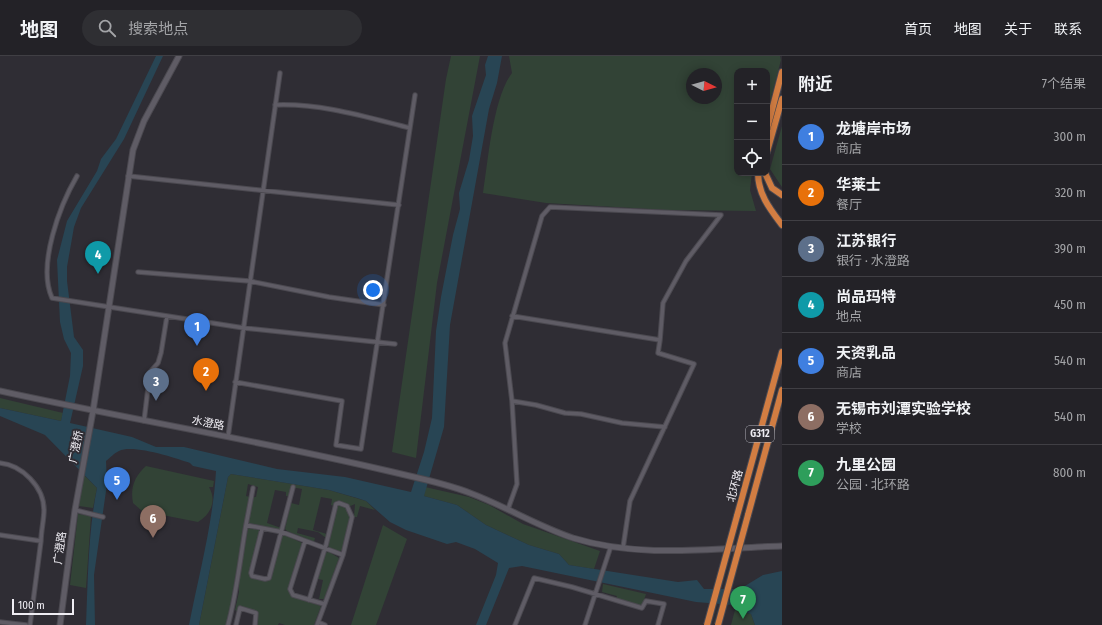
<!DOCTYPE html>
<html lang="zh">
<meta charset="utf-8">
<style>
:root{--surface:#232227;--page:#2f2f33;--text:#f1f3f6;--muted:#a3a4a7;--line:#403f44;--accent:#ea580c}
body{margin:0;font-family:"Fira Sans Condensed","Noto Sans SC",sans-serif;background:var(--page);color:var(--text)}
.controls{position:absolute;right:12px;top:12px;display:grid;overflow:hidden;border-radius:8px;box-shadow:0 2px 10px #0003}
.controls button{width:36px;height:36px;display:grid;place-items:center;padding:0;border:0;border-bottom:1px solid var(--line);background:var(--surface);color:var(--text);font:20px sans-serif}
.compass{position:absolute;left:686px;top:12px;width:36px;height:36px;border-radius:50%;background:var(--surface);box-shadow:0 2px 10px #0003;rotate:95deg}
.scale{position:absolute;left:12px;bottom:10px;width:62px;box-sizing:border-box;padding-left:4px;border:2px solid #efedf3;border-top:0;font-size:11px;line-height:14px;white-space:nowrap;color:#efedf3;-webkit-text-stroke:3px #2f2d34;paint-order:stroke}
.you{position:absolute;left:373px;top:234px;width:14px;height:14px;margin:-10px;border:3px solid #fff;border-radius:50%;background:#1a73e8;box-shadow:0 0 0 6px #1a73e833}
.badge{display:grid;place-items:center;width:26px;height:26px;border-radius:50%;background:var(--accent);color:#fff;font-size:13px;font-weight:700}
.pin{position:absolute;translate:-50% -33px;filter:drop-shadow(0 1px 2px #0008)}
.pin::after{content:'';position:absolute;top:21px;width:14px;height:12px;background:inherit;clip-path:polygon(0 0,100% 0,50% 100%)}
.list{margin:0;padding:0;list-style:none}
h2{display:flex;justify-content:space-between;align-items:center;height:52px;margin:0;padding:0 16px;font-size:17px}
h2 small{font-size:13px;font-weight:400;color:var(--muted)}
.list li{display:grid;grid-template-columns:26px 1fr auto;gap:12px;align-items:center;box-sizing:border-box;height:56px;padding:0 16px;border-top:1px solid var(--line)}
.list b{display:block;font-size:15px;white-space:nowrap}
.list p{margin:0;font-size:13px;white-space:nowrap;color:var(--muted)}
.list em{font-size:13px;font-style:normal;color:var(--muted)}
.icon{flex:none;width:22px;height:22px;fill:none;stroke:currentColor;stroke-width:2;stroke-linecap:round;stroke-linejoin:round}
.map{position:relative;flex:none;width:782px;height:569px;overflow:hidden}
header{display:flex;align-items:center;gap:24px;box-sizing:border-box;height:56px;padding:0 20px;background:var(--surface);border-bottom:1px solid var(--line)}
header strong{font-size:19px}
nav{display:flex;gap:22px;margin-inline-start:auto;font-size:14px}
.search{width:280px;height:36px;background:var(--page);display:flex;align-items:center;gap:10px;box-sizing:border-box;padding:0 14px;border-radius:22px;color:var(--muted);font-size:15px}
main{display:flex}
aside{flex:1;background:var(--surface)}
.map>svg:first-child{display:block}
</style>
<header>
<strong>地图</strong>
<div class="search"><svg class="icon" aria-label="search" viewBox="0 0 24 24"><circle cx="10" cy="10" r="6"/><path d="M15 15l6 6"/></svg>搜索地点</div>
<nav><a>首页</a><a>地图</a><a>关于</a><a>联系</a></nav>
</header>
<main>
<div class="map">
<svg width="782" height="569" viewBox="0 0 782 569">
<rect width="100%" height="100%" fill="#2f2d34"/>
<path fill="#324336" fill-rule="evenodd" d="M451,0H480L437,227L416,402L392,396L446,23Z
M509,0H780L781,4L767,57V15H737V117H752L750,134L756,155L667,154L546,147L483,137C488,105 493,42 512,17ZM692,18H716V42H692Z
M782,70V131L770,113Z
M0,342L63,357L61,365L0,352Z
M146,410L214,425L213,431H209C217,445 211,458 198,466L142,455L133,447C130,431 135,420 146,410Z
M83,418L97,432L93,452L79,450Z
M231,418L329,434L366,445L375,454L360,450L357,461H354L355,448L348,451C346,446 341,445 336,446L334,450L331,449L332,443L321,441L313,474L327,478L326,482L318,476L298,472L297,477L315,482L314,486L287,475L285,473L291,447L299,449L302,433L291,431L289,440H286V436L275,434L267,467L281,472V474L249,467L248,464L253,441H256L258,431L248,428L246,440L250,441C241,483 236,527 227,569H199L228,421Z
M425,431L469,441L489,449L523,468L600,495L594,513L569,509L559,498L529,489L486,469L457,449L424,440Z
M339,449L345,450L350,461L342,494L339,496L330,493L328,489L337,450Z
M78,458L91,460L86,532L70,529Z
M383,469L407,483L376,569H351Z
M251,472L259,474L260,477L249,517L267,525L270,522L282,480H287L302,487L289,535L293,541L321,550L314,569H285L279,567L278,569H256L258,560L257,556L239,550L237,555L235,554L239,536V521L248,473Z
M329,496L339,502L324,543H319L323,524L318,523L313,540L311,542L324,497Z
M603,528L646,538L642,550L616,543L617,540L602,536Z
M735,554L751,558L755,569H731Z"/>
<path fill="#284554" d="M156,0H163L124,83L81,152L74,171L67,211V225L74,281L83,294V310L70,367L132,381L156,391H184L277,413L345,421L411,436L424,396L432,362L436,275L441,241L453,179L460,153L459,137L469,104L473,80L472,60L486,19L485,9L488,0H502L497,27L489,53L450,269L444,371L424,440L457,449L486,469L529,489L559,498L569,509L678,526L697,524L704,533H740L763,519L782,515V569H755L751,558L735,554L733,549L696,546L522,510L509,512L486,569H476L496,519L498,507L475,493L456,486L447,488L406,474L390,466L366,445L357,442L329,434L231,418L228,421L199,569H189C199,518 213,467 216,415L193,410L190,407C175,402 133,388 119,395C114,397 110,402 106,405L107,428L94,519L95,569H86C88,523 88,477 97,432L45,379L0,360V352L61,365L70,320L71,297L64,283L60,266L57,204L67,165L97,115L101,103L116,83Z"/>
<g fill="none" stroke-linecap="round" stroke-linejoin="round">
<g stroke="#4b4950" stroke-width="5.5">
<path id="street" d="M275,49C321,47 366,61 410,72
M77,120C60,149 37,209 52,242L244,272L395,288
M128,120L399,149
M138,216L249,225L329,241L384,249
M512,260L660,284L658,297L694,308L630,445L623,492
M235,326L342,345L336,389L361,393L415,39
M512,345L536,349L565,357L581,358L622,367L665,371
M144,365L150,316L158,307L161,297L167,260
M228,381L280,17
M0,407C22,409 44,431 44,454C44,464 41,475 41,485L0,479
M508,453L517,428L512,345L505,287L542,160L550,151L721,159L686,205L663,247L660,284
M75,454L103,461
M246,469L253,432
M262,473L251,517L252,520L265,523L269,522L293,431
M305,485L290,533L293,539L324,548
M309,544L326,489L336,448L339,447L347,450L352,461L343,499
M0,566L26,569
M318,566L325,569
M30,569L41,485
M228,569C237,536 240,503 246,469L282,476L343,499L317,569
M236,569L240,552L256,557L255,569
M515,569L534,522L572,531L642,552L646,545L664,548L658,569
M585,569L611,490"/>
</g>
<g stroke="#4b4950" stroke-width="7">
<path id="secondary" d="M0,335C127,363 257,384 384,414C412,421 442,426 470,437C505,450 537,470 573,482C641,503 713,492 782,490
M60,569L75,454L93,355L133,94L144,65L179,0"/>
</g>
<g stroke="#4b4950" stroke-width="8">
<path id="highway" d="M767,73L782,16
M767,96L782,43
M758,117C758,138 770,153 782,169
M765,117L772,132L782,139
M748,459L782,334
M737,460L782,296"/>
</g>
<use href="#street" stroke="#5f5c65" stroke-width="3.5"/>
<use href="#secondary" stroke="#5f5c65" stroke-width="5"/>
<use href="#highway" stroke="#d27d42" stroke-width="6"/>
<g stroke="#4b4950" stroke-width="8" stroke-linecap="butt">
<path id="highway-bridge" d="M707,569L737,460
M718,569L748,459"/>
</g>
<use href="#highway-bridge" stroke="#d27d42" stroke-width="6"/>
</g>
<g text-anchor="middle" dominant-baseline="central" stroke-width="4" stroke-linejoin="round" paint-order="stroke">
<rect fill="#2f2d34" stroke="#b5b3ba" stroke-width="1" x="746" y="370" width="28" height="16" rx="3"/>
<g font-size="10" font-weight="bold" fill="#efedf3">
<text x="760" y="378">G312</text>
</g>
<g font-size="11" fill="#efedf3" stroke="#2f2d34">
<text transform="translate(208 367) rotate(11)">水澄路</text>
<text transform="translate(76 391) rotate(-78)">广澄桥</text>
<text transform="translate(735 430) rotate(-75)">北环路</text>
<text transform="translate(60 492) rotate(-82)">广澄路</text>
</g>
</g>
</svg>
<div class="controls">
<button>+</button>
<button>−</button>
<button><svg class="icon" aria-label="locate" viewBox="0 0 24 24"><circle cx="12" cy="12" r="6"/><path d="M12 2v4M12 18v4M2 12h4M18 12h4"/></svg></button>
</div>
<svg class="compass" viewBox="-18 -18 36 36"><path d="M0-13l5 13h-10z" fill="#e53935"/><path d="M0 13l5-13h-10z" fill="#a3a4a7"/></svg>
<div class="scale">100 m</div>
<div class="you"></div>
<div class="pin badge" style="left:197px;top:290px;background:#3f7fe0">1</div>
<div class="pin badge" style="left:206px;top:335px;background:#e8710a">2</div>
<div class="pin badge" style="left:156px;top:345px;background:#5c6f8a">3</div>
<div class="pin badge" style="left:98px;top:218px;background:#0f9aa8">4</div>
<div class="pin badge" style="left:117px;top:444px;background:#3f7fe0">5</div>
<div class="pin badge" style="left:153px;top:482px;background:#8d6e63">6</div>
<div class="pin badge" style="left:743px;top:563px;background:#2e9e5b">7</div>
</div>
<aside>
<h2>附近<small>7个结果</small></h2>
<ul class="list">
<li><span class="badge" style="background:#3f7fe0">1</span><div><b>龙塘岸市场</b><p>商店</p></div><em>300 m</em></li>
<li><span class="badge" style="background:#e8710a">2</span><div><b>华莱士</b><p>餐厅</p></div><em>320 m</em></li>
<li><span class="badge" style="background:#5c6f8a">3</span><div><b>江苏银行</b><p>银行 · 水澄路</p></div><em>390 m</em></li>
<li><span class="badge" style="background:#0f9aa8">4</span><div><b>尚品玛特</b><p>地点</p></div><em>450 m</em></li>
<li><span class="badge" style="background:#3f7fe0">5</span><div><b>天资乳品</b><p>商店</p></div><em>540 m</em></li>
<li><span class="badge" style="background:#8d6e63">6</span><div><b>无锡市刘潭实验学校</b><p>学校</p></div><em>540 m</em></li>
<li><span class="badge" style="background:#2e9e5b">7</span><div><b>九里公园</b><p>公园 · 北环路</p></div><em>800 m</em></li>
</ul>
</aside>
</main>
